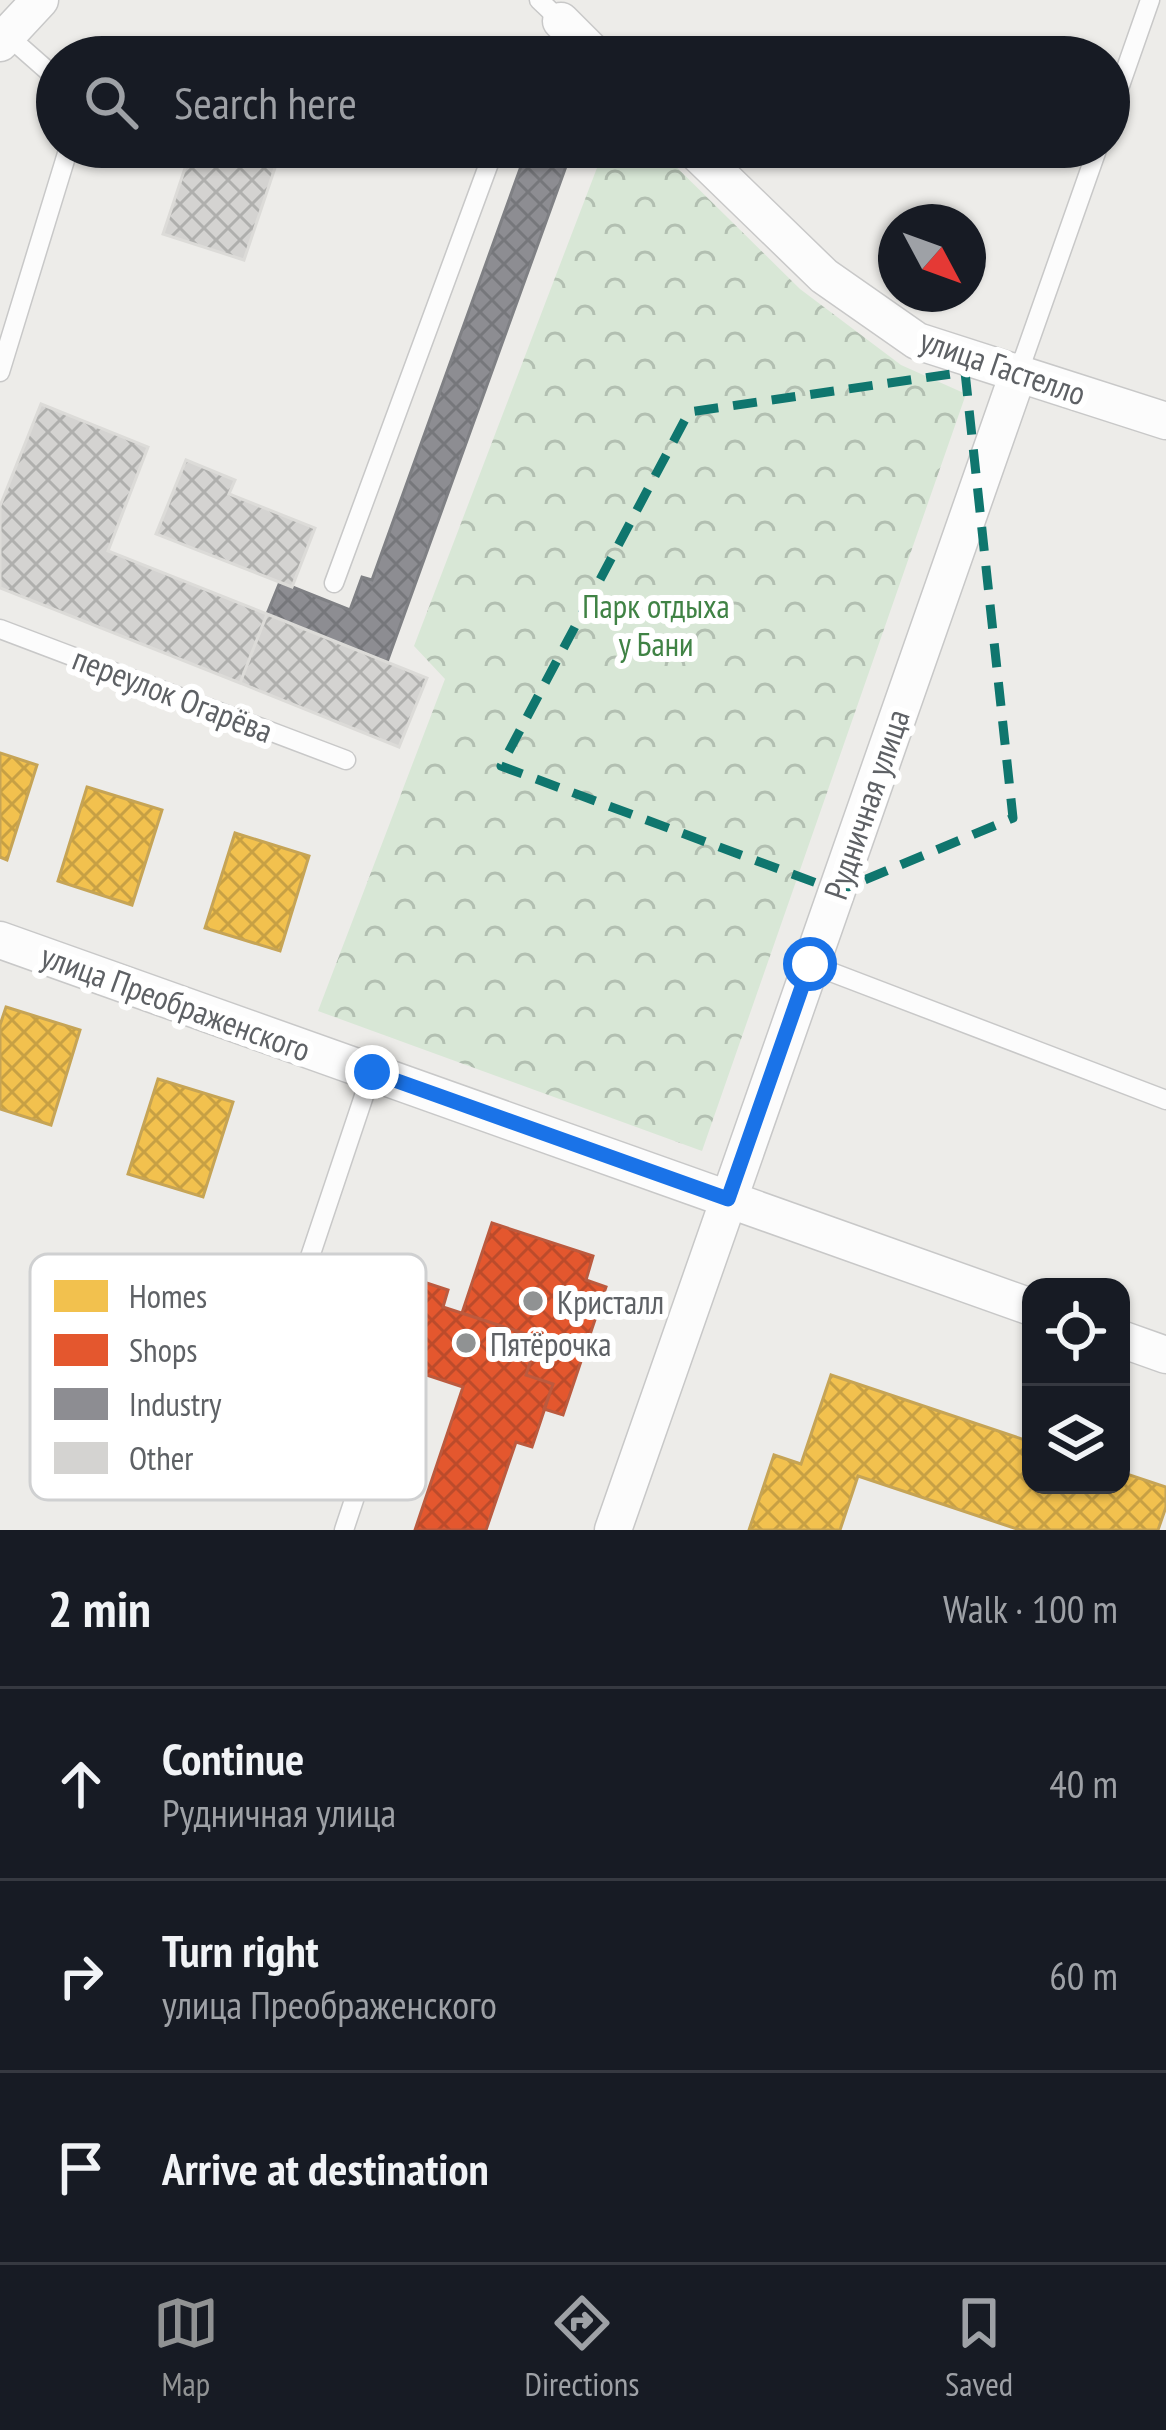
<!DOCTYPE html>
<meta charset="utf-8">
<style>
:root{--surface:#171b24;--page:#20242c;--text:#f1f3f6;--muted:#9ea1a6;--line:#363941;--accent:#909293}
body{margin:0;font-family:"PT Sans Narrow",sans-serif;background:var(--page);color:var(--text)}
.controls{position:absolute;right:36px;bottom:36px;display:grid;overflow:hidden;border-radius:24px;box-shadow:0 3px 9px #0004}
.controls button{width:108px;height:108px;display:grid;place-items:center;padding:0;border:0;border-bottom:3px solid var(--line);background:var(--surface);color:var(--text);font:60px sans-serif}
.compass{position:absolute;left:878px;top:204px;width:108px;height:108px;border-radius:50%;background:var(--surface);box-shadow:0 3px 9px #0004;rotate:131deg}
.stop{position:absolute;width:36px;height:36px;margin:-27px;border:9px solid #1a73e8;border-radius:50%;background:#fff}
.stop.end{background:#1a73e8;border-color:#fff;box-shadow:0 3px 12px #0008}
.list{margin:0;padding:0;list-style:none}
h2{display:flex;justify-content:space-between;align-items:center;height:156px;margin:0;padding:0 48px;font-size:51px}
h2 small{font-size:39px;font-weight:400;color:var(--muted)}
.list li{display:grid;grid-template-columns:78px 1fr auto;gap:36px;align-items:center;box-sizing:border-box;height:192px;padding:0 48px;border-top:3px solid var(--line)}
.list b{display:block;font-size:45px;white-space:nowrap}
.list p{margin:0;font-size:39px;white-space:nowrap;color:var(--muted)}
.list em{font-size:39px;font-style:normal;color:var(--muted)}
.icon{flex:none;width:66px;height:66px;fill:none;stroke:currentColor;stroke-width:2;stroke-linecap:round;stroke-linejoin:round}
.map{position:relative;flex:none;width:1166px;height:1530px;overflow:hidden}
.search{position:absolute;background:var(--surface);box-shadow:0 3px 9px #0004;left:36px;right:36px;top:36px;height:132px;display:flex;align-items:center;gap:30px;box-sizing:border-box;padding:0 42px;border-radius:66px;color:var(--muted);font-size:45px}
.sheet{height:732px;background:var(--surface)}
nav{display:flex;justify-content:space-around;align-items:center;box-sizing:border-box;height:168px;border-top:3px solid var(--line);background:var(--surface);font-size:33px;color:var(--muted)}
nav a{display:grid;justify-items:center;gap:6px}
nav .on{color:var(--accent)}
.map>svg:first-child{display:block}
</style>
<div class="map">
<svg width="1166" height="1530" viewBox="0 0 1166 1530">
<defs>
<pattern id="forest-crowns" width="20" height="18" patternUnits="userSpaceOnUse" patternTransform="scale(3)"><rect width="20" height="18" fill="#d8e7d6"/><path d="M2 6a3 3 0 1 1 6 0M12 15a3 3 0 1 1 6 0" fill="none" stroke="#b2bfb1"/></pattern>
<pattern id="homes-cross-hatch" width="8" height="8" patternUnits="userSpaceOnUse" patternTransform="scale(3)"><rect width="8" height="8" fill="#f2c14e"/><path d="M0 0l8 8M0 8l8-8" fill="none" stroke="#c7a044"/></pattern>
<pattern id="shops-cross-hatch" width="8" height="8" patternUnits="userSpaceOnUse" patternTransform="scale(3)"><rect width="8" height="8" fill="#e4572e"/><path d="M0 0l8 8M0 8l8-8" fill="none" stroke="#bc4b2b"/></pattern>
<pattern id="industry-cross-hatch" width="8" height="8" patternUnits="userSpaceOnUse" patternTransform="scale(3)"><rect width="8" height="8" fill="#8d8d92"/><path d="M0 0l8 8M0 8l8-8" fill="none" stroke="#76777b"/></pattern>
<pattern id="building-cross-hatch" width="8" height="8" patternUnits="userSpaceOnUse" patternTransform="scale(3)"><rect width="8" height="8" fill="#d4d3d1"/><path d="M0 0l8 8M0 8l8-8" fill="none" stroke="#afafad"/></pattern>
</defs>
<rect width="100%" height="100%" fill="#edece9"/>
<path fill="url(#forest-crowns)" d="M605,147H656L800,289L901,365L966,394L702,1151L318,1011L445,679L414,646Z"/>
<path fill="url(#homes-cross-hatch)" stroke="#c6a455" stroke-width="3" d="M0,753L37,765L7,860L0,857Z
M87,787L162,810L132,905L58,881Z
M235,833L309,856L280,951L205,928Z
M6,1007L80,1030L51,1125L0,1109V1025Z
M158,1079L233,1102L203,1197L128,1174Z
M831,1375L1031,1442V1485H1121V1472L1166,1487V1507L1158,1530H1020L858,1476L840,1530H749L774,1455L801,1464Z"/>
<path fill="url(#shops-cross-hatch)" stroke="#bc5a3e" stroke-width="3" d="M492,1223L593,1256L586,1280L606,1287L563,1415L544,1409L553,1384L526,1375L538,1338L462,1313Z
M360,1261L448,1290L443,1307L538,1338L526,1375L553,1384L532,1447L516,1442L486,1530H415L463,1387L312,1337L336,1265L356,1272Z"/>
<path fill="url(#industry-cross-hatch)" stroke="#7f8084" stroke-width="3" d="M528,147L569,158L387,662L267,614L280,582L350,610L362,577L372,580Z"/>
<path fill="url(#building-cross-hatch)" stroke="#dcdbd8" stroke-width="3" d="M192,147H282L244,260L163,234Z
M41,404L148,447L108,551L267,614L240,683L0,588V506Z
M186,460L235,480L229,494L315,528L292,587L156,534Z
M267,614L427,678L399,747L240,683Z"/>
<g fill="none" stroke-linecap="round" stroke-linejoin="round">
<g stroke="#c8c8c8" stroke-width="21">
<path id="service" d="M539,0L561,21
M7,35L57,79
M1109,117L1150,0
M1019,371L1098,147
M0,372L69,147
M334,583L495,147
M0,629L346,760
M810,964L1166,1100
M344,1530L385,1407L272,1370L372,1072"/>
</g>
<g stroke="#c8c8c8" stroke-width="39">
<path id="minor" d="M561,21L597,57
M0,43L40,0
M691,147L824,276L917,341L1166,421
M0,940L1031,1307
M1121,1339L1166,1355
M613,1530L1019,371"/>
</g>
<use href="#service" stroke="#fcfcfc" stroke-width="18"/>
<use href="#minor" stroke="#fcfcfc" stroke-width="36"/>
</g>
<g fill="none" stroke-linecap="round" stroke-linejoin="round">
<path stroke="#1a73e8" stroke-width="15" d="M372,1072L728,1199L810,964"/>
</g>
<path fill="none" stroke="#0f766e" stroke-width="9" stroke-dasharray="24 15" stroke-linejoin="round" d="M965,372L1013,818L838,891L501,766L689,412Z"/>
<g fill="#909293" stroke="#fff" stroke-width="4.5">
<circle cx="533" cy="1301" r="12"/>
<circle cx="466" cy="1343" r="12"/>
</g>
<g text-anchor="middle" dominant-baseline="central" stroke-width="12" stroke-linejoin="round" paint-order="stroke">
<g font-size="33" fill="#5e6165" stroke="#fff">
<text transform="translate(1003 366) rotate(19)">улица Гастелло</text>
<text transform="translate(173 694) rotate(21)">переулок Огарёва</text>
<text transform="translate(866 804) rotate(-71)">Рудничная улица</text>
<text transform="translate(176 1002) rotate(20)">улица Преображенского</text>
</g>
<g font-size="33" fill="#408345" stroke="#fff">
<text x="656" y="605">Парк отдыха<tspan x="656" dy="38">у Бани</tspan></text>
</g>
<g font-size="33" fill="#5e6165" stroke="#fff" text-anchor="start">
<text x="557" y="1301">Кристалл</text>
<text x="490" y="1343">Пятёрочка</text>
</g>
</g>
<rect x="30" y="1254" width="396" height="246" rx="18" fill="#fff" stroke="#cfd0d1" stroke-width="3"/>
<rect x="54" y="1280" width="54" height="32" fill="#f2c14e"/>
<rect x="54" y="1334" width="54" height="32" fill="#e4572e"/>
<rect x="54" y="1388" width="54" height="32" fill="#8d8d92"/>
<rect x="54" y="1442" width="54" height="32" fill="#d4d3d1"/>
<g font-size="33" fill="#5e6165">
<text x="129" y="1308">Homes</text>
<text x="129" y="1362">Shops</text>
<text x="129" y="1416">Industry</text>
<text x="129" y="1470">Other</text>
</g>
</svg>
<div class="controls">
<button><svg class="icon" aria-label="locate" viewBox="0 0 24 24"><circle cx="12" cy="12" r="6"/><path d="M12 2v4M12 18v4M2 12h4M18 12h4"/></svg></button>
<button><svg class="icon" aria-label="layers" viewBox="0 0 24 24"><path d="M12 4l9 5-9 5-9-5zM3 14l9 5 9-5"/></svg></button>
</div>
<svg class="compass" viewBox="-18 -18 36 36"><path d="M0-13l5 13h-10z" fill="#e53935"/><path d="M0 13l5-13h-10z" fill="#9ea1a6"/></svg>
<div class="stop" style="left:810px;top:964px"></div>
<div class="stop end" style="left:372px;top:1072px"></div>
<div class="search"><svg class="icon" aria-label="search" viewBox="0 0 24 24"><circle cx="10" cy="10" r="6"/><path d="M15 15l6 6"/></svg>Search here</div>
</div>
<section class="sheet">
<h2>2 min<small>Walk · 100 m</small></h2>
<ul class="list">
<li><svg class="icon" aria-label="ahead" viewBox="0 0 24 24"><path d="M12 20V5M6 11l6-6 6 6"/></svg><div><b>Continue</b><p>Рудничная улица</p></div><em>40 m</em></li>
<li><svg class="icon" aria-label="right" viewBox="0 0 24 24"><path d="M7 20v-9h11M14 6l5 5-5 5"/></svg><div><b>Turn right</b><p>улица Преображенского</p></div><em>60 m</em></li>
<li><svg class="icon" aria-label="arrive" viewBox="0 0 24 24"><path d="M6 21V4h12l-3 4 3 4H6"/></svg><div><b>Arrive at destination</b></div></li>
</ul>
</section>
<nav>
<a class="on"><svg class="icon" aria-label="map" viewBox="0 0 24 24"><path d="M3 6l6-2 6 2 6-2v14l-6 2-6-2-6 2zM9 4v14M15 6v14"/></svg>Map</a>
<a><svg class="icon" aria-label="directions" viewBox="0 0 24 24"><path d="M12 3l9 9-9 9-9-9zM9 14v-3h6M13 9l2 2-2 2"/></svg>Directions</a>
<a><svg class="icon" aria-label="saved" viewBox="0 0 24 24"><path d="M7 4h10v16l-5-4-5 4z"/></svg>Saved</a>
</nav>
